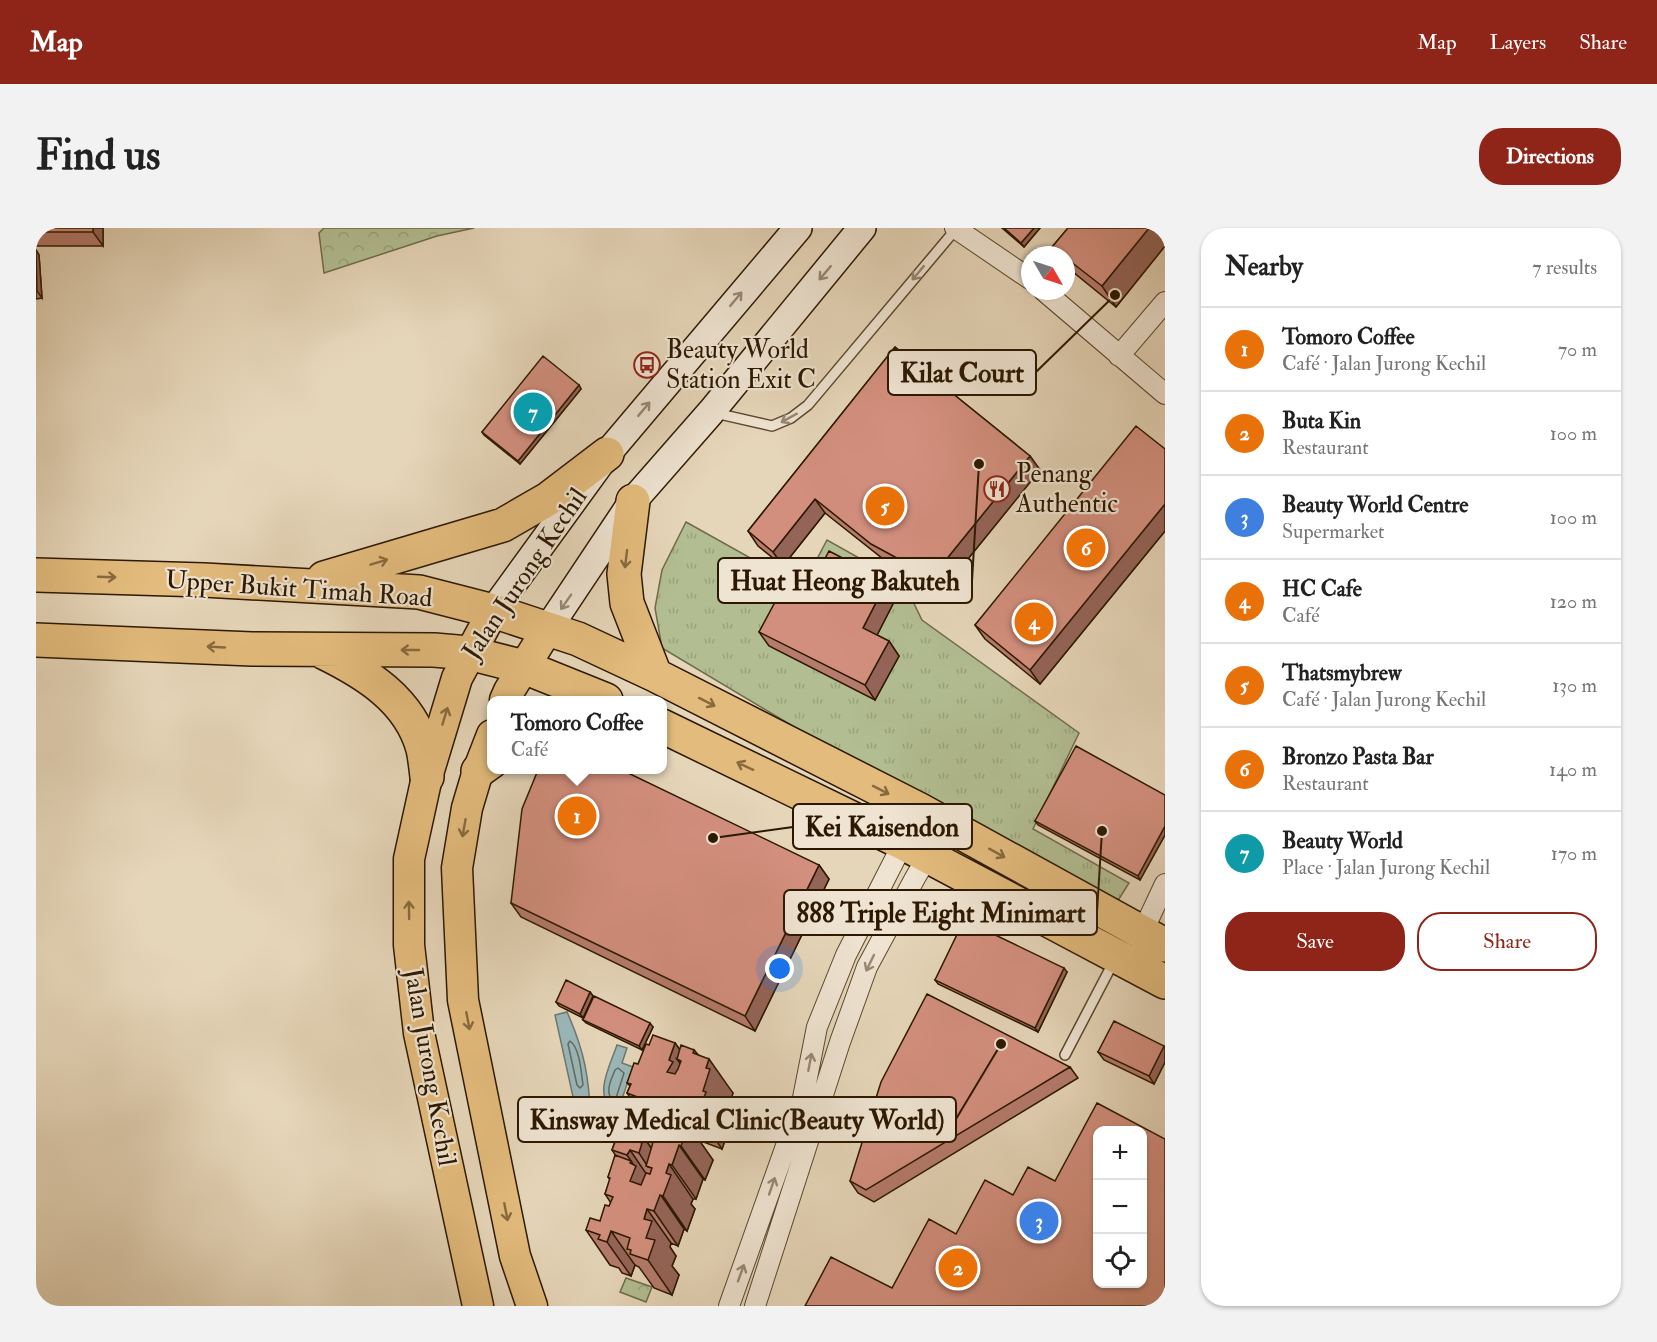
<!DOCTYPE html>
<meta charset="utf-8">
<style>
:root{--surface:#fff;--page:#f2f2f2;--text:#222;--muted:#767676;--line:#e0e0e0;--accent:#8f2418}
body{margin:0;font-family:"IM FELL Double Pica",serif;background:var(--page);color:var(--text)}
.controls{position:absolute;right:18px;bottom:18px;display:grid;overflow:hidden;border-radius:12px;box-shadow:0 2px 4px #0004}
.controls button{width:54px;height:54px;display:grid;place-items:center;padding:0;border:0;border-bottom:2px solid var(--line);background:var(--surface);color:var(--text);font:30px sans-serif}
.compass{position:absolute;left:985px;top:18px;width:54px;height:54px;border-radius:50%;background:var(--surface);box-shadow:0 2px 4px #0004;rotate:129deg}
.you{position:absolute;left:744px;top:741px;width:21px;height:21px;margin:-15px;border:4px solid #fff;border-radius:50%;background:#1a73e8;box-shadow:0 0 0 9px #1a73e833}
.badge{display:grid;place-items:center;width:39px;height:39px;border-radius:50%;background:var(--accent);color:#fff;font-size:20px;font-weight:700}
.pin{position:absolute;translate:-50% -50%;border:3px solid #fff;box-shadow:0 2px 6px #0006}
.popup{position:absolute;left:451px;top:468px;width:180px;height:78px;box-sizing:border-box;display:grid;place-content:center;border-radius:12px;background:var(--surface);filter:drop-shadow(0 2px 4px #0005);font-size:20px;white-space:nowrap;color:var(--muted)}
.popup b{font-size:22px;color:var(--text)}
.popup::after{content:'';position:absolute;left:50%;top:100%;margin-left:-12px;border:12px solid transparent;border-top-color:var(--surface)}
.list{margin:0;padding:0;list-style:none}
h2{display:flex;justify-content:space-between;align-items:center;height:78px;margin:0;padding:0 24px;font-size:26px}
h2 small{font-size:20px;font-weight:400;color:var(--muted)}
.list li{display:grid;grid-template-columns:39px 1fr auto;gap:18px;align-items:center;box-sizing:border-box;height:84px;padding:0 24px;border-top:2px solid var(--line)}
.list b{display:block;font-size:22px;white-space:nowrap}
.list p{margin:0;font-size:20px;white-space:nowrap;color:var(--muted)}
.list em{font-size:20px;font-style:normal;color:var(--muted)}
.actions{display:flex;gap:12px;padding:18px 24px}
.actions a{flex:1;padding:14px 0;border:2px solid var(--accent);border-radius:24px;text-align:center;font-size:21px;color:var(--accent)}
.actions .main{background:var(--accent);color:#fff}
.icon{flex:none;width:33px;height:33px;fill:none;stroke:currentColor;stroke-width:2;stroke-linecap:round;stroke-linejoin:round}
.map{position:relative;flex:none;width:1129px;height:1078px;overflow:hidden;border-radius:24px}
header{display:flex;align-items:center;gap:36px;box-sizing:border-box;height:84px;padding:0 30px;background:var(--accent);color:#fff}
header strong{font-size:28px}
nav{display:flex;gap:33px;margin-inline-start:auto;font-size:21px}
.intro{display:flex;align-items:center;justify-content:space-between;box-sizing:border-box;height:144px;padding:0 36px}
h1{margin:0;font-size:42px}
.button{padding:15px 27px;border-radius:24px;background:var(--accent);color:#fff;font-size:21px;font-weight:700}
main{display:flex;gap:36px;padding:0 36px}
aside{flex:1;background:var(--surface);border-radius:24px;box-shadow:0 2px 4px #0004}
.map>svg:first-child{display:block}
</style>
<header>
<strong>Map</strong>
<nav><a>Map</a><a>Layers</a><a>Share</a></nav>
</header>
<div class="intro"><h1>Find us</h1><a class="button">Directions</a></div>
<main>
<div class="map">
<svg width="1129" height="1078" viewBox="0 0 1129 1078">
<defs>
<pattern id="grass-tufts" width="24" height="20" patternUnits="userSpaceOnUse" patternTransform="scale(1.5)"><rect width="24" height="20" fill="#b2be92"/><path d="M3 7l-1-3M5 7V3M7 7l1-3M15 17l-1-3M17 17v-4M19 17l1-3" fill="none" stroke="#99a37c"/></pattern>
<pattern id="park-crowns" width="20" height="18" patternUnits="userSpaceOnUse" patternTransform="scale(1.5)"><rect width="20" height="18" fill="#b2be92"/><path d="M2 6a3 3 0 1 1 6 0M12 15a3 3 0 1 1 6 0" fill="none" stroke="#99a37c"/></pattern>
</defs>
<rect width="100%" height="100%" fill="#e6d6b9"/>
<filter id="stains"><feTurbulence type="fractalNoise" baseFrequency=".00333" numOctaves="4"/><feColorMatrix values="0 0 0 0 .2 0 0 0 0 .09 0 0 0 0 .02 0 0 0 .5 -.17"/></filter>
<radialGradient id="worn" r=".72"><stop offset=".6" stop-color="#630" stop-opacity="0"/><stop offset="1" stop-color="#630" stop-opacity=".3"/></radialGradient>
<path fill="url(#grass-tufts)" stroke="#6f6b4a" stroke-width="1.5" d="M650,294L766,359L791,312L868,355L886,392L1043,505L997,601L1093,655L1083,671H1047L626,420L619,380L626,342Z"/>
<path fill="url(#park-crowns)" stroke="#6f6b4a" stroke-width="1.5" d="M288,0H438L401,8L288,45L283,5Z
M590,1050L616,1059L610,1074L584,1064Z"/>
<path fill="#9ab7b9" stroke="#6e776f" stroke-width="1.5" d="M531,784C549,824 553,850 555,894L543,896L519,787Z
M581,817L591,820L586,835L597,839L581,885C555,870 574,838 581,817Z"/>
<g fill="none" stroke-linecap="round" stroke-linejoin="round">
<path stroke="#63685d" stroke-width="1.5" d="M534,813C544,820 545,844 547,857L544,860L541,857L532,816Z
M582,840L588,845L580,870L576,872C569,863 575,852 579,842Z"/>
<g stroke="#5a482f" stroke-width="12">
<path id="lane" d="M679,185L736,198L755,190L772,177L920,1
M1029,827L1078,733"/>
</g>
<g stroke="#5a482f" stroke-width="22">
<path id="street" d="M919,0L994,51
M1008,63L1129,166
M1083,128L1129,74
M1106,705L1129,656
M693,1078L767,870L781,799L810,727L884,582
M719,1078L804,814L831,739L879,650L910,597"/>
</g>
<g stroke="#2c1801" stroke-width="30">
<path id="secondary" d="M457,383L571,226L762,0
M511,402L597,273L675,184L826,0"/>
</g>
<g stroke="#2c1801" stroke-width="33">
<path id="primary" d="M469,472L473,463L511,402
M456,507L442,543L431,580L421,640L427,772L479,1028L496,1078
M442,1078L383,805L373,717V631L391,549L421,450L457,383"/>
</g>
<g stroke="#2c1801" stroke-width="36">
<path id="highway" d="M597,273L588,346L591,375L619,447
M0,347L168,352L383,364L457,383L542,411L619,447L884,582L1129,717
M288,350L467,297L512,271L571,226
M0,412L216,421L398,422L433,425L488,439L570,472
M287,424C330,445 374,472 387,521C389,530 390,540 391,549
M626,498L867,615L1129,754
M442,543L456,533"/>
</g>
<use href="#lane" stroke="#efe4d2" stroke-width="9"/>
<use href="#street" stroke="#efe4d2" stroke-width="20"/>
<use href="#secondary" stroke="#efe4d2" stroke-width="27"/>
<use href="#primary" stroke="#e3bb7c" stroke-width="30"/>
<use href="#highway" stroke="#e3bb7c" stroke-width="33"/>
</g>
<path fill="#b57b6c" stroke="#2c1801" stroke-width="1.5" d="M0,0H67V18H0Z
M966,0H1004L988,19Z
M1032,0H1121L1129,11V18L1080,79L1031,39L1030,27H1022L1016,19Z
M0,22L3,27L6,70L0,71Z
M859,119L994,228L1004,242L906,363L846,330L789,285L747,338L722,318L712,303Z
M543,157L545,161L484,236L448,207L446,204Z
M1129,221V303L1004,456L949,411L939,397Z
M861,368L841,407L853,413L863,428L839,472L733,418L723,404L766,374Z
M1129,567V607L1104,652L1002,597L999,593Z
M783,637L793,651L719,803L485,689L475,675Z
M1031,744L1002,804L902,756L899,752Z
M554,764L557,768L547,790L523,778L520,774Z
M547,792L617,799L606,822L550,795Z
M639,815L644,822H658L697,865L695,871L698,876L692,895L694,898L686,921L665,913V915L677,932L669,952L667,951L660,971H657L655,976L659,981L651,1003L648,1001L642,1018L635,1015L634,1019L640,1028L636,1038L643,1047L636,1067L618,1060L603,1039L599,1037L595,1048L586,1045L583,1040L574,1037L550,1002L564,993L575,975L569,966L574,952L572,949L580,928L576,922L581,908L579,905L583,894L582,893L600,878L591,865L594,858L591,855L613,817Z
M1128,818L1129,819V834L1118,856L1068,832L1062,824Z
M1034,839L1042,850L838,974L822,965L814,953Z"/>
<path fill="#946458" stroke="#2c1801" stroke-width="1.5" d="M57,0H67V18L57,4Z
M998,0H1004L988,19L985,15Z
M1113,0H1121L1129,11V18L1080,79L1066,58Z
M0,22L3,27L6,70L1,63Z
M543,157L545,161L484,236L482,233Z
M994,228L1004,242L906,363L896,349Z
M779,271L789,285L747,338L737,324Z
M1129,276V303L1004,456L994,442Z
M851,353L861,368L837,415L827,400Z
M853,413L863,428L839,472L829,457Z
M1129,598V607L1104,652L1102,648Z
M783,637L793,651L719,803L709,788Z
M1028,740L1031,744L1002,804L999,800Z
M554,764L557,768L547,790L544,786Z
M614,795L617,799L606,822L603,818Z
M639,815L663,849L645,833L641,831L660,859L631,844L633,832Z
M1128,818L1129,819V834L1118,856L1113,848Z
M658,822L670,840L673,831L697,865L695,871L698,876L692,895L694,898L686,921L662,886L667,863L657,825Z
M641,879L665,913V915L677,932L669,952L645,918L636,892Z
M606,907L630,941L616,940L612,939L603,925V914Z
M643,917L667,951L660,971L636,937Z
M594,922L648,1001L642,1018L618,983L594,953V935L595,933L599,939L591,927Z
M633,936L657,971L655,976L659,981L651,1003L627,968L630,945Z
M611,981L635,1015L634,1019L640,1028L636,1038L643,1047L636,1067L612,1032L608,991Z
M575,1003L599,1037L595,1048L571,1014Z"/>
<path fill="#d38f7e" stroke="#2c1801" stroke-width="1.5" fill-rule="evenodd" d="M0,0H57V4H0Z
M968,0H998L985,15Z
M1032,0H1113L1066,58L1030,30V27H1027L1016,19Z
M859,119L994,228L896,349L835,316L779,271L737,324L712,303Z
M507,128L543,157L482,233L446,204Z
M1100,198L1129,221V276L994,442L939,397Z
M793,323L851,353L827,400L853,413L829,457L723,404L745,363L766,374Z
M1040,518L1129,567V598L1102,648L999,593Z
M502,542H586L783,637L709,788L475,675L486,581Z
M928,692L1028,740L999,800L899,752Z
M530,752L554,764L544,786L520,774Z
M891,766L1034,839L830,962L814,953L845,854Z
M558,768L614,795L603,818L547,792Z
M1078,793L1128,818L1113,848L1062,824Z
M617,807L639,815L633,832L637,834L631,844L639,846L642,841L645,833L641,831L645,817L658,822L657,825L673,831L670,840L674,841L667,863L670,864L662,886L641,879L636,892L653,898L645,918L643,917L636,937L633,936L630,945L635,947L627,968L624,967L618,983L611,981L608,991L616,993L610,1010L619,1012L612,1032L594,1026L595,1022L591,1021L594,1010L575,1003L571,1014L562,1011L564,1007L550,1002L554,990L564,993L569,977L573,978L577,969L569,966L574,950L572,949L579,927L595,933L594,935L600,938L594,953L605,957L610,945L614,946L616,940L610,938L618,911L606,907L603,914L606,915L603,925L594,922L591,927L576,922L582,906L579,905L583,893H582L588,874L601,879L604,870L591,865L595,856L591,855L598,835L602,836L610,816L613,817Z
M1061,875L1129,911V1078H769L795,1029L856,1060L893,991L920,1006L949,952L977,967L992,939L1019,953ZM1062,903H1107V1056H1062Z"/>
<defs><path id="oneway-shaft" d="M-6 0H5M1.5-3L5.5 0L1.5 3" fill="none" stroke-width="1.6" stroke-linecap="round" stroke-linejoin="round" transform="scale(1.5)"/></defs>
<g stroke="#978874">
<use href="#oneway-shaft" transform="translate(789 45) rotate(130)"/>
<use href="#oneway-shaft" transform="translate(882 45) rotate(130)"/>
<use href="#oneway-shaft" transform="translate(700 71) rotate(-50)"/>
<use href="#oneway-shaft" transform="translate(608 181) rotate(-50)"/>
<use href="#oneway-shaft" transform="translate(753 190) rotate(151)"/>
<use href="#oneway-shaft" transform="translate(530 374) rotate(125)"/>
<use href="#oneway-shaft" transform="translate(834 735) rotate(116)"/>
<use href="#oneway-shaft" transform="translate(774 834) rotate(-79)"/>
<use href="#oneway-shaft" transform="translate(736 958) rotate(-71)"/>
<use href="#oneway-shaft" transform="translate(705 1045) rotate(-70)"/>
</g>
<g stroke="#886a3e">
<use href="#oneway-shaft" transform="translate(590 331) rotate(97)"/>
<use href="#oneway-shaft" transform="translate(343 334) rotate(-17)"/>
<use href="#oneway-shaft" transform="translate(71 349) rotate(2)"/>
<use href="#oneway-shaft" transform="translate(180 419) rotate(-177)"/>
<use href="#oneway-shaft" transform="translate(374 422) rotate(180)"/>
<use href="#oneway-shaft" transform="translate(671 474) rotate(27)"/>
<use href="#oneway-shaft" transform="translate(409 488) rotate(-73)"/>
<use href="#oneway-shaft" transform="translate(709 538) rotate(-155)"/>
<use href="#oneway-shaft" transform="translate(845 562) rotate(27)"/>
<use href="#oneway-shaft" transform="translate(428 600) rotate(100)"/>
<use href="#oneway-shaft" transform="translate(961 625) rotate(29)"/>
<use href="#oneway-shaft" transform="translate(373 682) rotate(-91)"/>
<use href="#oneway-shaft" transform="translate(432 793) rotate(79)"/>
<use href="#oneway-shaft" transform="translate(470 984) rotate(79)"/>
</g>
<defs>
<g id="bus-ring" transform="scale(1.35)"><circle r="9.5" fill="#efe4d2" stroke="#8f2418" stroke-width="1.5"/><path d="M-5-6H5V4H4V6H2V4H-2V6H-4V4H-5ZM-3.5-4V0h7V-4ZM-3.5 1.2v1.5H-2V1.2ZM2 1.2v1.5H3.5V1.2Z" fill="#8f2418"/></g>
<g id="restaurant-ring" transform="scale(1.35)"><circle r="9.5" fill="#efe4d2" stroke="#8f2418" stroke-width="1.5"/><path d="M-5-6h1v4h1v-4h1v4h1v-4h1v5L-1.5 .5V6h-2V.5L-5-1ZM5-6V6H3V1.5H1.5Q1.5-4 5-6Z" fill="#8f2418"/></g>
</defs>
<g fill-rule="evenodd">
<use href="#bus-ring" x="611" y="137"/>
<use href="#restaurant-ring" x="961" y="261"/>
</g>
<g text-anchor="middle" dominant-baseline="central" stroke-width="4.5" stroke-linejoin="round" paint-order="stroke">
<g font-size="26" fill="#2c1801" stroke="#efe4d2" text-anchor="start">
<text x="630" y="122">Beauty World<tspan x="630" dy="30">Station Exit C</tspan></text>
<text x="980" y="246">Penang<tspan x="980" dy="30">Authentic</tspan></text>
</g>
<g font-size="26" fill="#2c1801" stroke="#efe4d2">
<text transform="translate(489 346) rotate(-56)">Jalan Jurong Kechil</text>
<text transform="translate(263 361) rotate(4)">Upper Bukit Timah Road</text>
<text transform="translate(394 839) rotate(80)">Jalan Jurong Kechil</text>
</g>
</g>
<path fill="none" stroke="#2c1801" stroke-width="2" d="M1079 67L1000 144M943 236L936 353M677 610L757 599M1066 603L1061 684M965 816L920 891"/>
<g fill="#2c1801" stroke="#efe4d2" stroke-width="2">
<circle cx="1079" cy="67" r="6"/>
<circle cx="943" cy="236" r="6"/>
<circle cx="677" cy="610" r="6"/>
<circle cx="1066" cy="603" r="6"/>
<circle cx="965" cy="816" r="6"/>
</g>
<g fill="#efe4d2" stroke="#2c1801" stroke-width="2">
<rect x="852" y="122" width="148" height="45" rx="6"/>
<rect x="682" y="330" width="254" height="45" rx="6"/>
<rect x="757" y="576" width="179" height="45" rx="6"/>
<rect x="748" y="662" width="313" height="45" rx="6"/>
<rect x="482" y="869" width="438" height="45" rx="6"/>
</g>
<g font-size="27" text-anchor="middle" font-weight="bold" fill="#2c1801">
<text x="926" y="154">Kilat Court</text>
<text x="809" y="362">Huat Heong Bakuteh</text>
<text x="846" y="608">Kei Kaisendon</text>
<text x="905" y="694">888 Triple Eight Minimart</text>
<text x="701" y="901">Kinsway Medical Clinic(Beauty World)</text>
</g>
<rect width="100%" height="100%" filter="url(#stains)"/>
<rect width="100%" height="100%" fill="url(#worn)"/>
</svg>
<div class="controls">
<button>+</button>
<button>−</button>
<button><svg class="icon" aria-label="locate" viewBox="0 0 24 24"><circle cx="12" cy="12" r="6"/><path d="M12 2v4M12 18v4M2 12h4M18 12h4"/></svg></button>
</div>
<svg class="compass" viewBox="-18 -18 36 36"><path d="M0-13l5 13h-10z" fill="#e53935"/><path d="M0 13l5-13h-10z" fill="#767676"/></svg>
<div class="you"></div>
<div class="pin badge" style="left:541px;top:588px;background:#e8710a">1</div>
<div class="popup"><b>Tomoro Coffee</b>Café</div>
<div class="pin badge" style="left:922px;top:1040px;background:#e8710a">2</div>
<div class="pin badge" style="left:1003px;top:993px;background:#3f7fe0">3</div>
<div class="pin badge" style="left:998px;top:394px;background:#e8710a">4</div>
<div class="pin badge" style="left:849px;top:278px;background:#e8710a">5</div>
<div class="pin badge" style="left:1050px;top:320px;background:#e8710a">6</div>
<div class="pin badge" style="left:497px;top:184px;background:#0f9aa8">7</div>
</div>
<aside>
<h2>Nearby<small>7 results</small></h2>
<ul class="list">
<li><span class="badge" style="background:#e8710a">1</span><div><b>Tomoro Coffee</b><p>Café · Jalan Jurong Kechil</p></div><em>70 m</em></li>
<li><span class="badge" style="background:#e8710a">2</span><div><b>Buta Kin</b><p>Restaurant</p></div><em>100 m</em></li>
<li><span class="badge" style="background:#3f7fe0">3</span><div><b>Beauty World Centre</b><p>Supermarket</p></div><em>100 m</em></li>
<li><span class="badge" style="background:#e8710a">4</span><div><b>HC Cafe</b><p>Café</p></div><em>120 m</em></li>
<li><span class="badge" style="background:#e8710a">5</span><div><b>Thatsmybrew</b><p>Café · Jalan Jurong Kechil</p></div><em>130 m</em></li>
<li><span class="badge" style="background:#e8710a">6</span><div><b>Bronzo Pasta Bar</b><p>Restaurant</p></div><em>140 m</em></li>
<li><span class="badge" style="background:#0f9aa8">7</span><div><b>Beauty World</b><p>Place · Jalan Jurong Kechil</p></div><em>170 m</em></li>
</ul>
<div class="actions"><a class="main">Save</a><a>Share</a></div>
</aside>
</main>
